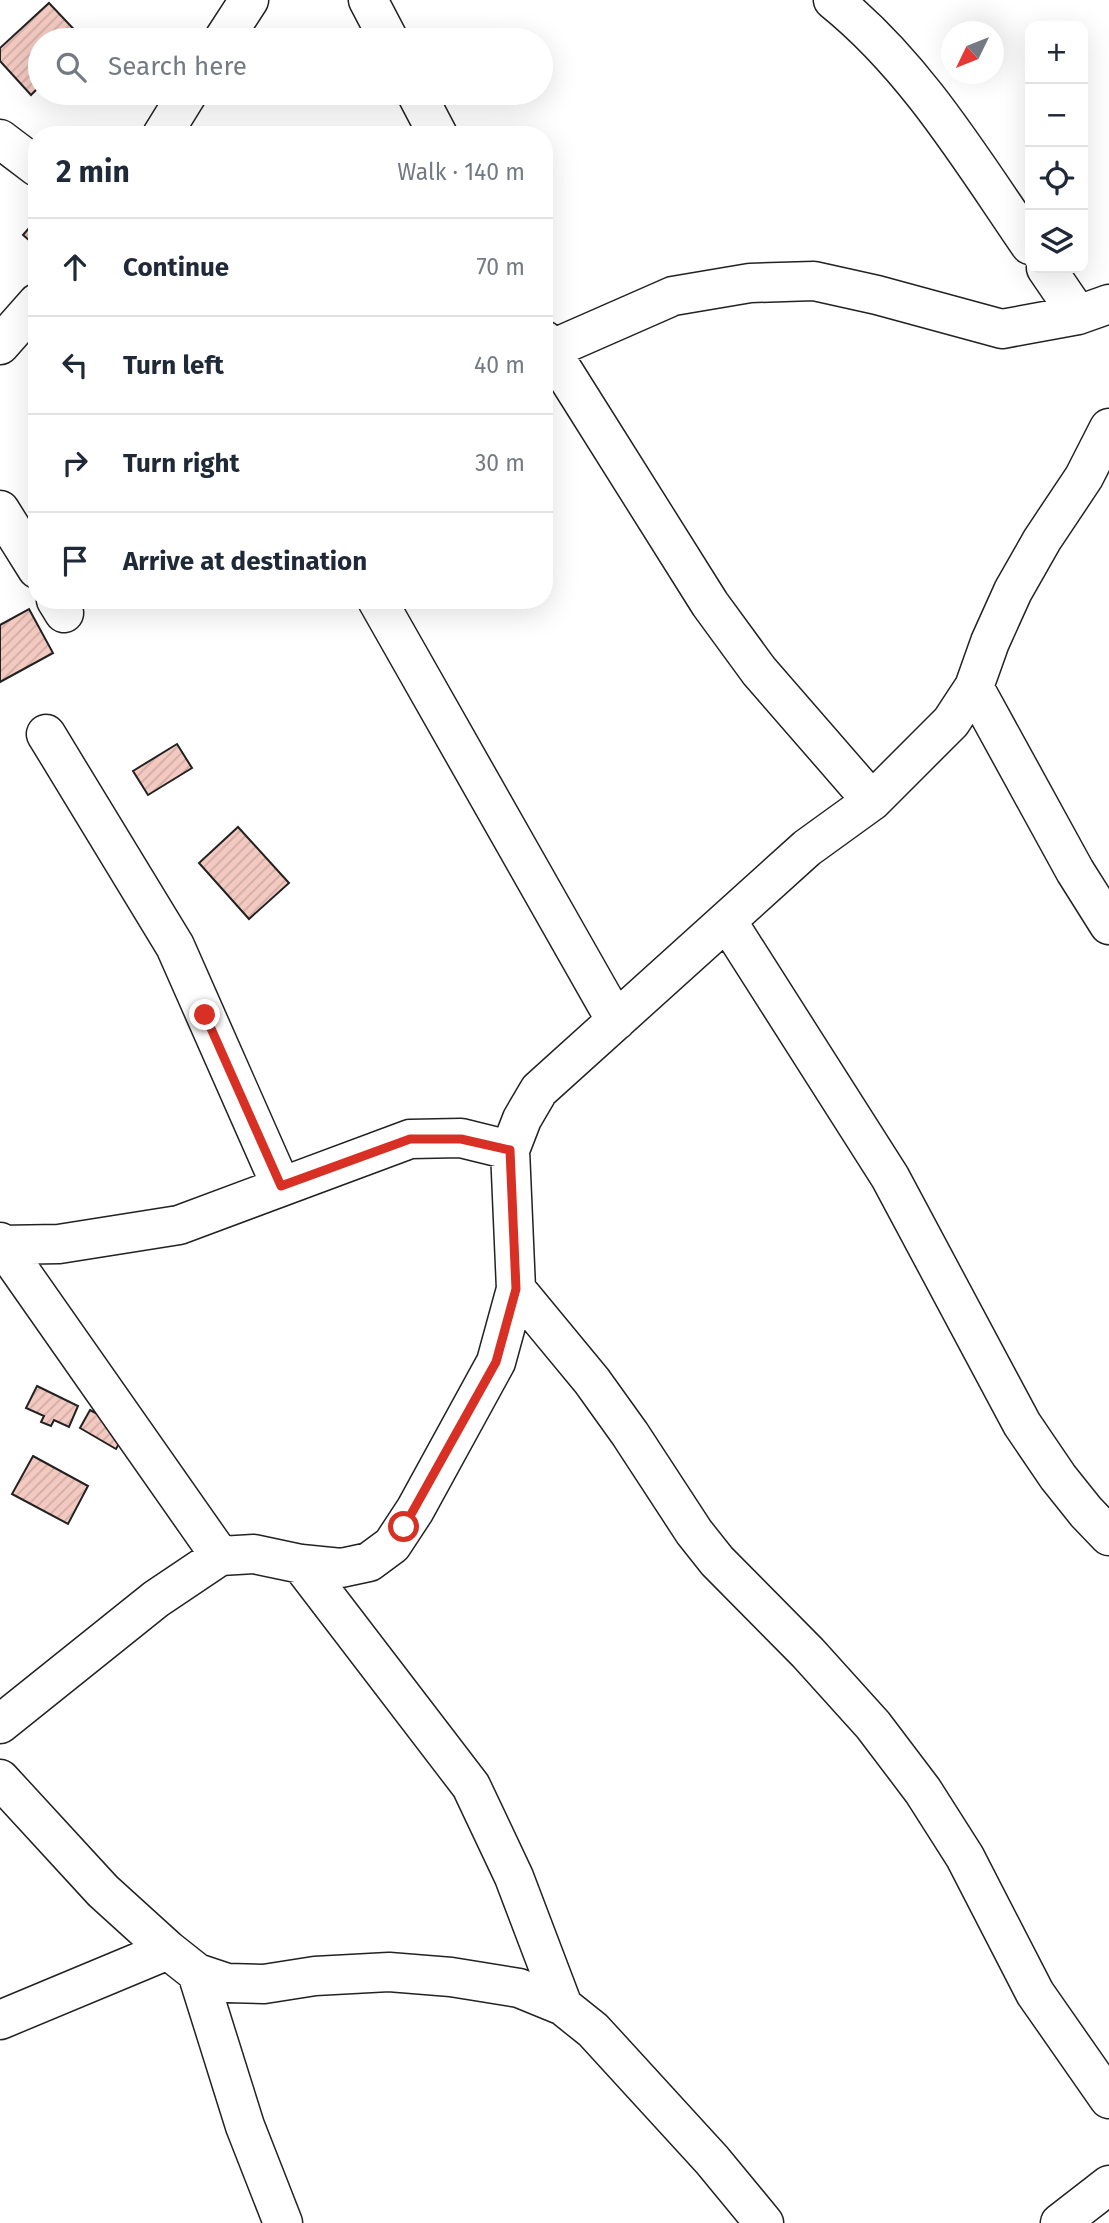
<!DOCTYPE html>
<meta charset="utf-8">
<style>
:root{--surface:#fff;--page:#f6f6f7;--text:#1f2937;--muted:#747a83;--line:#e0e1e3}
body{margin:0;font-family:"Fira Sans",sans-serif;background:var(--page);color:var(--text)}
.controls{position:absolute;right:21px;top:21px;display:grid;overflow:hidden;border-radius:14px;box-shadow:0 7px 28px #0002}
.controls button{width:63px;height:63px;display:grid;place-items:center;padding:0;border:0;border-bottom:2px solid var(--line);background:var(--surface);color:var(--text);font:35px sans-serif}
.compass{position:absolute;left:941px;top:21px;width:63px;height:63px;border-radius:50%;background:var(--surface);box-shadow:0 7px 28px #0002;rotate:227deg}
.stop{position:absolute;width:21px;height:21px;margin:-16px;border:5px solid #d93025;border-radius:50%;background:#fff}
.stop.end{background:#d93025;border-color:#fff;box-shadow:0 2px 7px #0008}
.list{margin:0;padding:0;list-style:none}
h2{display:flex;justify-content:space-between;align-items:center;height:91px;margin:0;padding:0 28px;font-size:30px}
h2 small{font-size:23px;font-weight:400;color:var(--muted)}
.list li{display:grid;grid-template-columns:46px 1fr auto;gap:21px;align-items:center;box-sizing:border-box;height:98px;padding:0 28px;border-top:2px solid var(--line)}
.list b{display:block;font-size:26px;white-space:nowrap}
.list em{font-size:23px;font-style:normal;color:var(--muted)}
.icon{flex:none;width:38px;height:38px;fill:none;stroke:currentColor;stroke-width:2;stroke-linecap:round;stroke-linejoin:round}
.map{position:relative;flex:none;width:1109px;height:2223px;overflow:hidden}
.search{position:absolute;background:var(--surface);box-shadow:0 7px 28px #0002;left:28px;top:28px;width:525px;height:77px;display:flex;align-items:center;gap:18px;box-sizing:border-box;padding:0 24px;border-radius:38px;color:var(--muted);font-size:26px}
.panel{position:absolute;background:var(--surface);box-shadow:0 7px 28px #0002;left:28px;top:126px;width:525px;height:483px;border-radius:28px}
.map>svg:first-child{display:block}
</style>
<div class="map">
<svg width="1109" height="2223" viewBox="0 0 1109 2223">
<defs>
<pattern id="building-hatch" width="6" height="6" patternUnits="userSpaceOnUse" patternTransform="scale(1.75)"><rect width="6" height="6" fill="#f3c9c0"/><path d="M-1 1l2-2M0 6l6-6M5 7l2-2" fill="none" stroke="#d0aca5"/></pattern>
</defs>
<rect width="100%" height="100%" fill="#fff"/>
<path fill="url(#building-hatch)" stroke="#222" stroke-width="2" d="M49,3L84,40H40V86L31,95L0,61V48Z
M37,219V247L23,235Z
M29,609L53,653L0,682V625Z
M177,744L192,768L148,795L133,771Z
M238,827L289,883L249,919L199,863Z
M37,1386L78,1406L69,1427L54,1420L51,1426L41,1422L44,1416L26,1408Z
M90,1410L127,1430L116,1449L80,1428Z
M33,1456L88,1486L68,1524L12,1494Z"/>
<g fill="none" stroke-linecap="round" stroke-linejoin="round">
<g stroke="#222" stroke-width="41">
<path id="minor" d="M368,0L389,40
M833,0C915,66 971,159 1030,245
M223,40L249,0
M416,93L438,135
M162,135L188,93
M0,139L37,167
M1046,268L1078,315
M544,340L710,604L759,671L872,801
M0,345L37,303
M550,350L673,296L750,283L814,281L877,295L1002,329L1078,315L1109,304
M0,510L37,569
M56,600L64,613
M377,600L616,1021
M974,687L1075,871L1109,925
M46,734L175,946L281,1186
M727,921L890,1177L1022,1424L1058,1477L1086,1512L1109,1536
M0,1242L220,1556
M0,1245L59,1244L179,1225L410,1139L461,1138L510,1150
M516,1289L592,1381L630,1434L694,1532L717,1561L808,1653L873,1725L923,1791L965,1857L1035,1993L1109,2099
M301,1564L471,1786L514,1877L563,2006
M0,1724L156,1599L220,1556L254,1554L301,1564L341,1568L369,1562L392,1545L415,1510L496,1362L516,1289L510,1150L522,1119L539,1090L807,848L872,801L951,722L974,687L990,642L1013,591L1042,540L1084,477L1109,428
M0,1779L103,1891L168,1950L197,1973L227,1983L264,1984L315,1976L389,1972L451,1977L519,1988L563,2006L593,2030L712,2160L764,2223
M197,1973L245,2126L283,2223
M0,2020L168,1950
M1060,2223L1109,2185"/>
</g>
<use href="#minor" stroke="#fff" stroke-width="38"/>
</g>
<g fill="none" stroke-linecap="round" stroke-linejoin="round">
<path stroke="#d93025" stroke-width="9" d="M205,1015L281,1186L410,1139H461L510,1150L516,1289L496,1362L404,1527"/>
</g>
</svg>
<div class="controls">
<button>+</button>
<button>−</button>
<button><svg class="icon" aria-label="locate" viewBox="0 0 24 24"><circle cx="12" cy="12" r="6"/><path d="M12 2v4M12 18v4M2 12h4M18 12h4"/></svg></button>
<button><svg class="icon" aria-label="layers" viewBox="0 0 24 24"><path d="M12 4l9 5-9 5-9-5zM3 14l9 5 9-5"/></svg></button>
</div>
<svg class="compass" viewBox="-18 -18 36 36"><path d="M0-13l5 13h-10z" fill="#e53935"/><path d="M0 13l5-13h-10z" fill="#747a83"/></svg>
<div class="stop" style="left:404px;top:1527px"></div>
<div class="stop end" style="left:205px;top:1015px"></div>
<div class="search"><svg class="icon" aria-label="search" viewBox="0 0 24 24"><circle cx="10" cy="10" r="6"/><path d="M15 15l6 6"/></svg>Search here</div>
<section class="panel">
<h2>2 min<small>Walk · 140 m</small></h2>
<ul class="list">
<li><svg class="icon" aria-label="ahead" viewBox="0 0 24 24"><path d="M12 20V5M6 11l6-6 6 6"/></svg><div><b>Continue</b></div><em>70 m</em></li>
<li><svg class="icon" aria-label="left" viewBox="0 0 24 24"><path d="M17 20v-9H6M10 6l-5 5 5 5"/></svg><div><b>Turn left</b></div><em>40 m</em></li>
<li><svg class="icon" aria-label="right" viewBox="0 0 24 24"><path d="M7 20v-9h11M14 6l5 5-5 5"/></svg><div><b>Turn right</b></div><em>30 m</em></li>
<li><svg class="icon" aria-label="arrive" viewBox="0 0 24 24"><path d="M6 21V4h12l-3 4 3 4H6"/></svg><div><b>Arrive at destination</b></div></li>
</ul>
</section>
</div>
